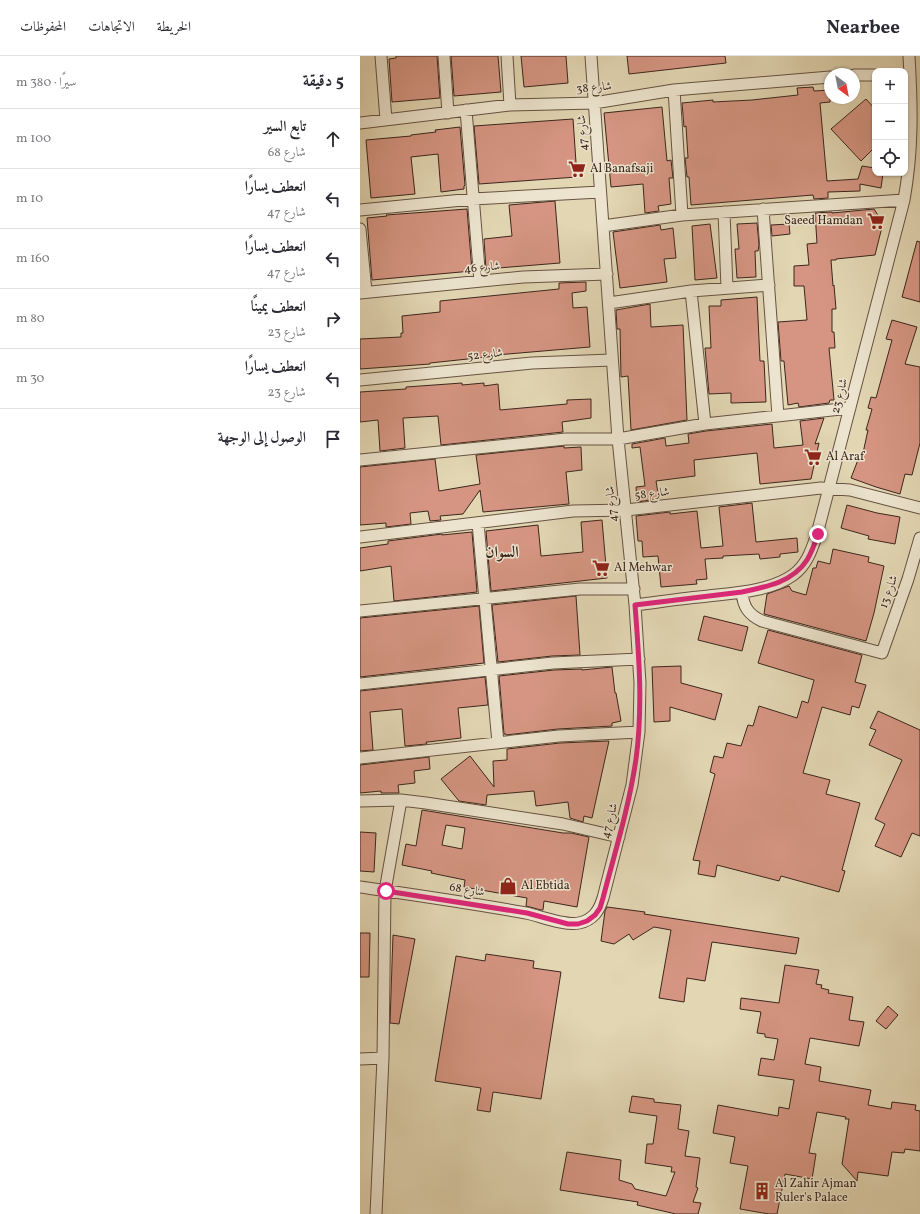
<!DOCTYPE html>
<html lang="ar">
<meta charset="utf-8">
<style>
:root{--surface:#fff;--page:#f7f7f7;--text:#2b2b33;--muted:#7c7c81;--line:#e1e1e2}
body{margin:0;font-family:Vollkorn,Amiri,serif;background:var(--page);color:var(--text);direction:rtl}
.controls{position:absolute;right:12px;top:12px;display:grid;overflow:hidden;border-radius:8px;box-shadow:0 1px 3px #0004}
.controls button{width:36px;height:36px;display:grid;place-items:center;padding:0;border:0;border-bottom:1px solid var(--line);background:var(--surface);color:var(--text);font:20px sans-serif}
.compass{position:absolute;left:464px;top:12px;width:36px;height:36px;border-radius:50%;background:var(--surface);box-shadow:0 1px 3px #0004;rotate:148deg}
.stop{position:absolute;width:12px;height:12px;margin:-9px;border:3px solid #db2777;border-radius:50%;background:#fff}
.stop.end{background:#db2777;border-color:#fff;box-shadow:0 1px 4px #0008}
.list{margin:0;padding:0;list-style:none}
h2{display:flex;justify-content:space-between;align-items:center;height:52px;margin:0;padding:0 16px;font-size:17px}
h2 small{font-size:13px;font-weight:400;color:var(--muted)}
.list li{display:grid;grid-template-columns:26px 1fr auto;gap:12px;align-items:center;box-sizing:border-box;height:60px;padding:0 16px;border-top:1px solid var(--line)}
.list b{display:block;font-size:15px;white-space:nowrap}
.list p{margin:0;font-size:13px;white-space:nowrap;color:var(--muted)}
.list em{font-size:13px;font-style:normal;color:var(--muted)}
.icon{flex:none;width:22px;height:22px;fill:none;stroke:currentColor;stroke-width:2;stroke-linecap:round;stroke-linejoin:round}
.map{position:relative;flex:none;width:560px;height:1158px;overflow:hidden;direction:ltr}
header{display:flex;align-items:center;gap:24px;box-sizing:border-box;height:56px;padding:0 20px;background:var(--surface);border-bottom:1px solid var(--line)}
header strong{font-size:19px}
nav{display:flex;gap:22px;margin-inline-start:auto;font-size:14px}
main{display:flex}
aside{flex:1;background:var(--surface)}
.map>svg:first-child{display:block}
</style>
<header>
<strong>Nearbee</strong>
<nav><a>الخريطة</a><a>الاتجاهات</a><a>المحفوظات</a></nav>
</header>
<main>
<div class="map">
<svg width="560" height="1158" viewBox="0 0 560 1158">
<rect width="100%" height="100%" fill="#e2d6b3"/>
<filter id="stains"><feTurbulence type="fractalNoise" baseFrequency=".005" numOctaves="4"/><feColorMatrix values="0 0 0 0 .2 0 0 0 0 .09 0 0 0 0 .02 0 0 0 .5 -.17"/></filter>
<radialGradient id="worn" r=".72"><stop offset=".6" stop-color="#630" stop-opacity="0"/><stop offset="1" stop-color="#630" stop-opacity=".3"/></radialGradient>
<path fill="#d59582" stroke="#3c261c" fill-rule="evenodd" d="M36,0H77L80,42L32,46L29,3L36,2Z
M91,0H138L141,36L94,40Z
M161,0H206L208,27L164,31Z
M267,0H365L366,7L269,18Z
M453,31L454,35L470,34V46L460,47L467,125L498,123L502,110L515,112V117H523L521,132L500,128V135L468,136V142L454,143L453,139L331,149L329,121H327L325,102H328L326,70L324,71L322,47L353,44V46L392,44L438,39L437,32Z
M506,43L515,53V91L501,105L471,73Z
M302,51L307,105L311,104L313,122H309L311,148L298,150L299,155L285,157L283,128L251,131L244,57Z
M213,63L217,121L119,128L114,70Z
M100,71L105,129L104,130V133L81,136L78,98L51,101L55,138L11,142L6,84L51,80V79L76,76L75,74Z
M195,145L200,207L126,213L124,183L152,180L149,149Z
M107,153L112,215L12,224L7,162L27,160L26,159Z
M514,153L523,167L515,199L476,203V204H471L473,230L474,229L476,253H472V276H474L475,292H469L474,344H470L469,347L439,351L438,347L428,349L424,305H421L418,266L447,264L444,230H434V210L449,209L447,188L457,187L455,157L472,156V157Z
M397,167L399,189L398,195H395L396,221L377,222L375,193H379L377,168Z
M350,168L357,222L335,224L332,170Z
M429,168L430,178L412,180L411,169Z
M300,169L301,174L313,172L316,202L304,203L307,226L260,232L253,176Z
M557,185L560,186V246L542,241Z
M226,226V235L212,237L213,252L227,251L230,291L136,299V300L70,307V308L0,313V283L41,281V277H43L42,260L80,256V245L199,233V227Z
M397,241L400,305H404L406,346L371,347V337L349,338L345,292H351L349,250H361V244Z
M290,248L291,271L323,269L327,364L271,374L268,320L261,321L260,273H257L256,254Z
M532,264L557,271L545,308L560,311V387L552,419L545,418L540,438L516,431L491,422L501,396L503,397L508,374H506L512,353L508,352L511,341L516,342L532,284L526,283Z
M102,327V329L124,327V330L138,328L140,354L207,348V344L231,343V362L202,366L203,376L81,389L78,360L43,362L45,392L20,395L18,364L0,366V336L46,333V331Z
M464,362L455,388L459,387L451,423L400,428L397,397L334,404L335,420L296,425L299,443L277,446L276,431L285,430L280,391L272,392V388L305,382L306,390L329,387L328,378L346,375L412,368L414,392L443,389L440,365Z
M204,390V392L221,391L222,414L206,416L209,448L123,456L120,434L103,458L80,460L81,464L70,465L68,455L50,457L51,468L26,471V467L0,469V411L75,403L79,435L120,428L116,399Z
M392,447L396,486L437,482L438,496L420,498V501L400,503L399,498L363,500V502L345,503L347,523L336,524L337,528L301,531L298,500L283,501L282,485H278L276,460L310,456V458L337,455L341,492L363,490L359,451Z
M487,449L517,457L540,461L535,488L508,483L509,480L481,472Z
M242,464L247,522L131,535L126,475L178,469L181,500L223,496L221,466Z
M112,476L117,536L34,545L31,510L0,515V492L28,488V485L82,478V479Z
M473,493L509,501L508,506L524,510L514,557L506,585L404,558L407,538L429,530L432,535L446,539L453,512H456L458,505L470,508Z
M216,540L220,599L192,600L138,606L132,549Z
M119,550L124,607L0,621V562Z
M344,560L388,571L382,595L338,584Z
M408,574L502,599L495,626L506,629L499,652L492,650L490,659L462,651L443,717L470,724L466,738L500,747L482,814L485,815L479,836L421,820L419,825L357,809L355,821L338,818L340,805L333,804L355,718L350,716L354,700L363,702L367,687L381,690L388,669L393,670L399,650L437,662L442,645L448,647L454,624L398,607Z
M321,610V627L362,638L355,664L310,651V665L294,666L292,611Z
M252,611L255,637H256L261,665L252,667V670L198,673L146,679V678H144L139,620L194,614L222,613V614Z
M125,621L128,649L98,652L101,682L68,686H66L67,688L45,690L42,653L10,656L13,694L0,695V635Z
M518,655L560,674V780L552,777L541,801L515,790L525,768L515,763L542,704L509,689L516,674L510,672Z
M249,685L232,762L224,760L223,766L210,762L208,746L176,750L174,735L127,739L126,749L99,745L81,723L110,700L134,731L133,705L147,704V693L200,687Z
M69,701L70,713L54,715L55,727L38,729L39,737H21V735L0,737V709Z
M62,754L203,777H211L229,781L217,851L184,845L183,854H181L166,850L167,842L104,831L105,824L71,817L72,815L42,809L46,788L56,790ZM86,769L105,772L102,793L82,789Z
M0,776L16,777L14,816L0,815Z
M247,851L285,856L284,858L439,882L436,898L352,886L345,925L327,922L324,946L299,942L311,874L294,871L273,884L269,878L254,888L241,885L245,855Z
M0,877H10L9,921H0Z
M33,879L55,883L39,968L30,967Z
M126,898L174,905L173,912L201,916L181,1043L133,1036L130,1056L117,1054L121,1032L75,1025L96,900L125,905Z
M425,909L459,914L456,928L462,929L461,932L469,934L468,937L493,941L489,964L504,966L499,990L450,982L445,1008L461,1011L459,1025L511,1034L508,1049L531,1053L532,1046L556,1049L555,1054L560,1055V1095L545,1093L544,1097L532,1096L528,1120L498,1116L497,1125L482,1108L489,1063H485L486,1061L457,1056L449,1097L456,1098L452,1123L425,1118L417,1158H409L380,1153L388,1110L370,1107L375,1081L353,1077L358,1049L418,1060L419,1051L429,1053L434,1024L398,1019L401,1002L414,1004L418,983L405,981V978L397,977L401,956L380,953L381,942L419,947Z
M528,950L538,959L526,973L516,965Z
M272,1040L294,1043V1046L321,1049L318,1073L329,1075L325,1100L340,1102L336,1131L338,1132L333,1146L341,1147L338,1158H316L277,1149L278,1146L200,1134L207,1096L261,1104L259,1124L272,1128L275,1133L306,1140L315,1116H311L312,1111L285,1107L287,1088H293L297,1060L269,1056Z"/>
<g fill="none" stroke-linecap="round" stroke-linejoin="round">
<g stroke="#665242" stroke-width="13">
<path id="street" d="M21,0L26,64
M84,0L88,57
M147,0L150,49
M494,19H515
M314,34L322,159
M106,54L120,225
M0,67L150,49L234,47L314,34L470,21
M403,153L418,360
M0,154L113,143L240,136
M364,156L367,232
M243,170L322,159L544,144
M0,173L6,236
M331,235L345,368
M0,237L163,221L247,218
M249,247L331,235L409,229
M0,324L172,307L252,304
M0,404L206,383H258L345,368L490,352
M118,467L138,687
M0,481L213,455L266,454L461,432L490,434L560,452
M382,536C383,551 389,559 402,565L522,597L548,523L560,482
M275,549C299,546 324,542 348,540C375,537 411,535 433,519C447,509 452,493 457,478L544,144C553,94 552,50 549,0
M0,555L220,533H274
M0,628L193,607L279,603
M0,702L199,680L279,676
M0,745L41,744L66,747L203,768L259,781
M0,831C55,839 111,847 166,857C180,860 205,870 219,867C233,864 239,855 243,842L272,729L279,676L280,627L275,549L258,383L231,0
M0,1003L23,1002
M16,1158L23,1002L25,835L41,744"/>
</g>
<use href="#street" stroke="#ece4ce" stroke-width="11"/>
</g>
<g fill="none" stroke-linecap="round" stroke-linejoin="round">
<path stroke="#db2777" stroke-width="5" d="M26,835L167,857L208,868H218L227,865L235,859L240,852L243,842C255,796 269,751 276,703C283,652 279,600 275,549L382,536C406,531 433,526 447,504C452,496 455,487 458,478"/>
</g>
<defs>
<g id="supermarket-bare" transform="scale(1.38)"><path d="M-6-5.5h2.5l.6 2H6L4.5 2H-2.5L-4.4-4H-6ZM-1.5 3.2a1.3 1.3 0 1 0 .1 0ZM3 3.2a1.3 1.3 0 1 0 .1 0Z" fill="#8f2418" stroke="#ece4ce" stroke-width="2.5" paint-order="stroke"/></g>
<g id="shop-bare" transform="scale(1.38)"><path d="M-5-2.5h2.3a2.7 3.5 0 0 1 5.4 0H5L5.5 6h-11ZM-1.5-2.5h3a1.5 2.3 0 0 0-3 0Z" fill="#8f2418" stroke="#ece4ce" stroke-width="2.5" paint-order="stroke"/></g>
<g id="building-bare" transform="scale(1.38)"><path d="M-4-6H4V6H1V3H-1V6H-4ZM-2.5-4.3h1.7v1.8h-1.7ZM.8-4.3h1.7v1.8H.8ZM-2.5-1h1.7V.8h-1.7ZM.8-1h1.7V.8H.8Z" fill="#8f2418" stroke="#ece4ce" stroke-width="2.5" paint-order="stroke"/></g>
</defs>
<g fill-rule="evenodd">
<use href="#supermarket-bare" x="217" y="113"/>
<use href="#supermarket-bare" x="516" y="165"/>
<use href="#supermarket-bare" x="453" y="401"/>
<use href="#supermarket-bare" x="241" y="512"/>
<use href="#shop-bare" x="148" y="830"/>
<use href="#building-bare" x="402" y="1135"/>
</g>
<g text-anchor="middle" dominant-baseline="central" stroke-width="3" stroke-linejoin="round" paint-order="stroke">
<g font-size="12" fill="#3c261c" stroke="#ece4ce">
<text transform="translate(234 32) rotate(-5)">شارع 38</text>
<text transform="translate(223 77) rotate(-94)">شارع 47</text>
<text transform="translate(122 212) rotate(-5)">شارع 46</text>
<text transform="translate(125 299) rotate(-6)">شارع 52</text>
<text transform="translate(480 340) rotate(-76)">شارع 23</text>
<text transform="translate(292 438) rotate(-7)">شارع 58</text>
<text transform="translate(252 448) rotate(-96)">شارع 47</text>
<text transform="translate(529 536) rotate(-71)">شارع 13</text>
<text transform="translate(250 765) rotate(-76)">شارع 47</text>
<text transform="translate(107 834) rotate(9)">شارع 68</text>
</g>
<g font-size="12" fill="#3c261c" stroke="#ece4ce" text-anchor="start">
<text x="230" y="113">Al Banafsaji</text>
<text x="503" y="165" text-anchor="end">Saeed Hamdan</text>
<text x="466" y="401">Al Araf</text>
<text x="254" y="512">Al Mehwar</text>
<text x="161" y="830">Al Ebtida</text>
<text x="415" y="1128">Al Zahir Ajman<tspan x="415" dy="14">Ruler's Palace</tspan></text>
</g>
<g font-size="16" font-weight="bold" fill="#3c261c" stroke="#ece4ce">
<text x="142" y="497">السوان</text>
</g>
</g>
<rect width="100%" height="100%" filter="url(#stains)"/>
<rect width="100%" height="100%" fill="url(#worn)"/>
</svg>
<div class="controls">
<button>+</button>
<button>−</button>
<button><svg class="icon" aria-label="locate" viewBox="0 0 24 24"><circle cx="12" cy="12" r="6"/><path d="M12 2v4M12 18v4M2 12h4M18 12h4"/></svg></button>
</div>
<svg class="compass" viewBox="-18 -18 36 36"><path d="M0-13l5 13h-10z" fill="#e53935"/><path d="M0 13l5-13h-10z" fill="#7c7c81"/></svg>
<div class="stop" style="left:26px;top:835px"></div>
<div class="stop end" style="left:458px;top:478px"></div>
</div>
<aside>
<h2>5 دقيقة<small>سيرًا · 380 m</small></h2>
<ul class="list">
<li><svg class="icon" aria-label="ahead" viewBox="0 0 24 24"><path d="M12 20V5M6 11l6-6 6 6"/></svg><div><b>تابع السير</b><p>شارع 68</p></div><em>100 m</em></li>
<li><svg class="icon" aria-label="left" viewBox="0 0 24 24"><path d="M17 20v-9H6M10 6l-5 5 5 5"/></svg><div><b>انعطف يسارًا</b><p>شارع 47</p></div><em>10 m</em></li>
<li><svg class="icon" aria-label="left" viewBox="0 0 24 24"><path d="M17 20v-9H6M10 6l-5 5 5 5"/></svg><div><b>انعطف يسارًا</b><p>شارع 47</p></div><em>160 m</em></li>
<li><svg class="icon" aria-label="right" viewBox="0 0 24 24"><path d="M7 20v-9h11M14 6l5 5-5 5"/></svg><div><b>انعطف يمينًا</b><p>شارع 23</p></div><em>80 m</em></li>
<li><svg class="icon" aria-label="left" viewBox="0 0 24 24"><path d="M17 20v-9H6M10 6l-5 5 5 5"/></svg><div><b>انعطف يسارًا</b><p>شارع 23</p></div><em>30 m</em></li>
<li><svg class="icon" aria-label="arrive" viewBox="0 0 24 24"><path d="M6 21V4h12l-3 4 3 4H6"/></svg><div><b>الوصول إلى الوجهة</b></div></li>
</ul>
</aside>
</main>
